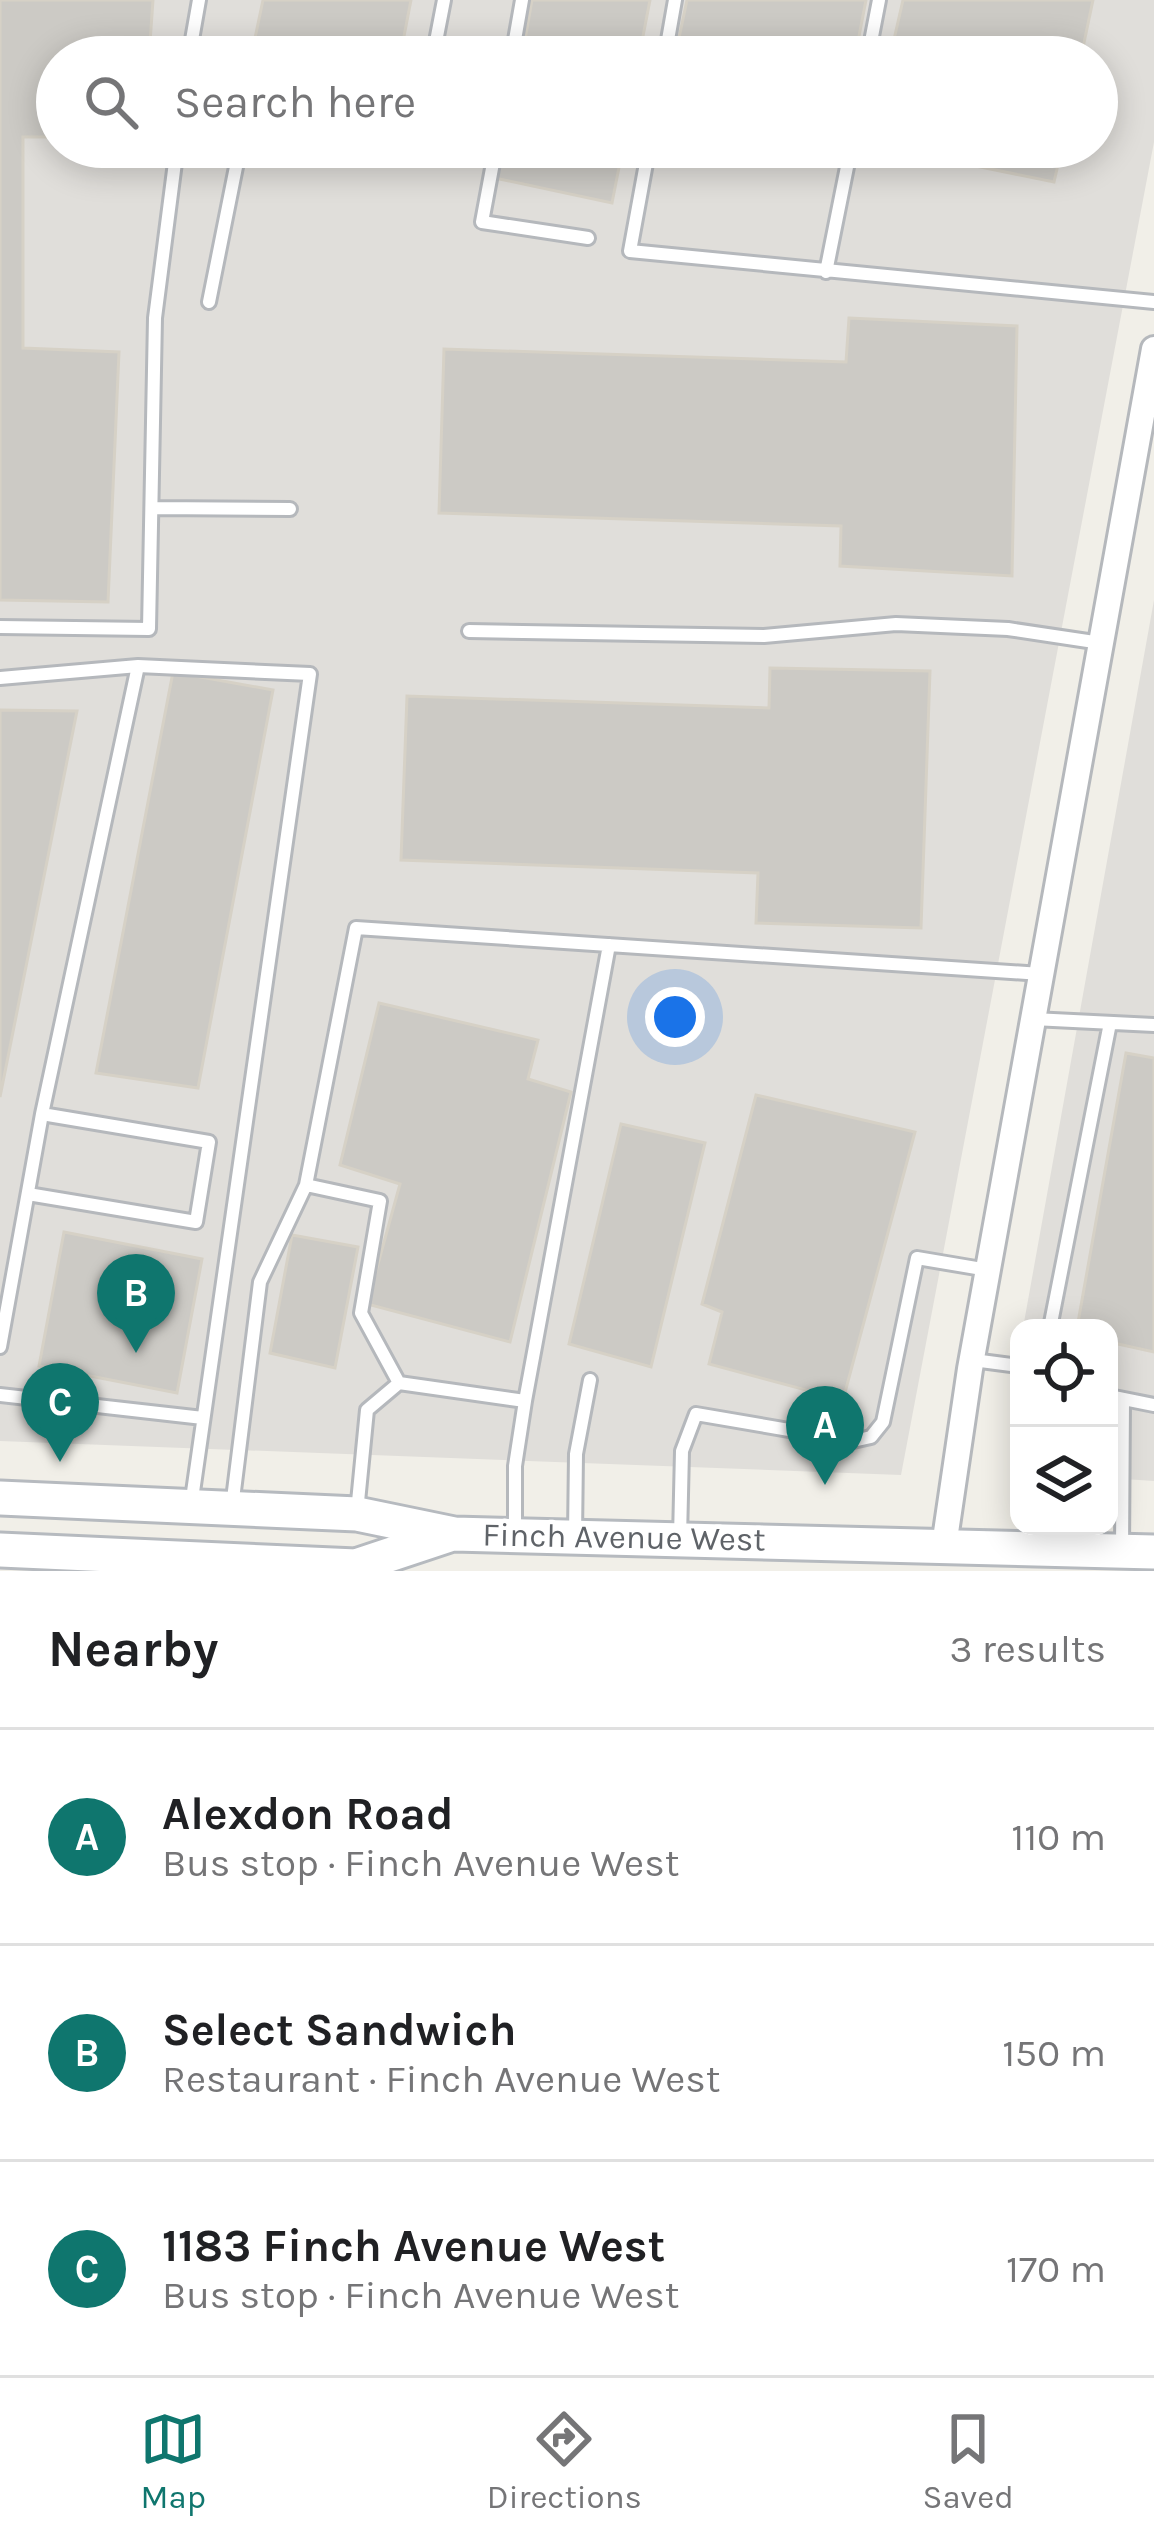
<!DOCTYPE html>
<meta charset="utf-8">
<style>
:root{--surface:#fff;--page:#f2f2f2;--text:#202124;--muted:#757577;--line:#e0e0e0;--accent:#0f766e}
body{margin:0;font-family:Karla,sans-serif;background:var(--page);color:var(--text)}
.controls{position:absolute;right:36px;bottom:36px;display:grid;overflow:hidden;border-radius:24px;box-shadow:0 6px 30px #0003}
.controls button{width:108px;height:108px;display:grid;place-items:center;padding:0;border:0;border-bottom:3px solid var(--line);background:var(--surface);color:var(--text);font:60px sans-serif}
.you{position:absolute;left:675px;top:1017px;width:42px;height:42px;margin:-30px;border:9px solid #fff;border-radius:50%;background:#1a73e8;box-shadow:0 0 0 18px #1a73e833}
.badge{display:grid;place-items:center;width:78px;height:78px;border-radius:50%;background:var(--accent);color:#fff;font-size:39px;font-weight:700}
.pin{position:absolute;translate:-50% -99px;filter:drop-shadow(0 3px 6px #0008)}
.pin::after{content:'';position:absolute;top:63px;width:42px;height:36px;background:inherit;clip-path:polygon(0 0,100% 0,50% 100%)}
.list{margin:0;padding:0;list-style:none}
h2{display:flex;justify-content:space-between;align-items:center;height:156px;margin:0;padding:0 48px;font-size:51px}
h2 small{font-size:39px;font-weight:400;color:var(--muted)}
.list li{display:grid;grid-template-columns:78px 1fr auto;gap:36px;align-items:center;box-sizing:border-box;height:216px;padding:0 48px;border-top:3px solid var(--line)}
.list b{display:block;font-size:45px;white-space:nowrap}
.list p{margin:0;font-size:39px;white-space:nowrap;color:var(--muted)}
.list em{font-size:39px;font-style:normal;color:var(--muted)}
.icon{flex:none;width:66px;height:66px;fill:none;stroke:currentColor;stroke-width:2;stroke-linecap:round;stroke-linejoin:round}
.map{position:relative;flex:none;width:1154px;height:1571px;overflow:hidden}
.search{position:absolute;background:var(--surface);box-shadow:0 6px 30px #0003;left:36px;right:36px;top:36px;height:132px;display:flex;align-items:center;gap:30px;box-sizing:border-box;padding:0 42px;border-radius:66px;color:var(--muted);font-size:45px}
.sheet{height:804px;background:var(--surface)}
nav{display:flex;justify-content:space-around;align-items:center;box-sizing:border-box;height:168px;border-top:3px solid var(--line);background:var(--surface);font-size:33px;color:var(--muted)}
nav a{display:grid;justify-items:center;gap:6px}
nav .on{color:var(--accent)}
.map>svg:first-child{display:block}
</style>
<div class="map">
<svg width="1154" height="1571" viewBox="0 0 1154 1571">
<rect width="100%" height="100%" fill="#f1efe8"/>
<path fill="#e0deda" fill-rule="evenodd" d="M0,0H1154V142L901,1475L0,1441ZM57,57H1097V147H57Z
M1154,600V1481L1109,1478V1328H1023Z"/>
<path fill="#cccac5" stroke="#d6d1c6" stroke-width="3" d="M0,0H153L149,57H57V137H23V348L119,352L108,602L0,600Z
M263,0H411L400,57H251Z
M532,0H650L639,57H522Z
M687,0H866L855,57H675Z
M903,0H1093L1081,57H890Z
M503,147H623L612,203L495,178Z
M883,147H1062L1054,182Z
M849,318L1017,326L1012,576L840,566L841,526L439,513L444,349L846,362Z
M770,668L930,671L921,928L756,923L758,873L401,860L407,696L769,708Z
M173,672L273,690L198,1088L96,1073Z
M0,710L77,711L0,1097Z
M379,1003L538,1040L528,1079L571,1092L510,1342L367,1304L400,1184L340,1165Z
M1126,1053L1154,1058V1352L1109,1342V1328H1077Z
M756,1095L915,1132L843,1400L709,1364L722,1312L702,1304Z
M621,1124L705,1143L651,1367L569,1344Z
M64,1232L202,1259L177,1393L39,1366Z
M292,1235L358,1247L335,1368L270,1353Z"/>
<g fill="none" stroke-linecap="round" stroke-linejoin="round">
<g stroke="#b5b8bc" stroke-width="18">
<path id="lane" d="M189,57L199,0
M433,57L444,0
M512,57L522,0
M665,57L675,0
M868,57L879,0
M364,147L415,156L416,147
M496,147L482,222L588,238
M649,147L630,251L1154,302
M826,272L851,147
M209,302L240,147
M152,508L290,509
M0,627L149,629L155,318L177,147
M469,631L764,636L896,624L1008,629L1101,643
M0,678L138,666L310,674L191,1506
M1033,1019L1154,1025
M306,1185L380,1201L361,1313L399,1383
M28,1194L196,1222L209,1142L42,1114
M1050,1328L1110,1023
M0,1347L42,1114L138,666
M973,1360L1019,1366
M0,1395L203,1418
M1109,1396L1154,1405
M525,1401L609,945
M232,1507L260,1282L306,1185L356,928L1041,974
M357,1512L367,1410L399,1383L525,1401L515,1466V1534
M575,1536L576,1454L590,1380
M680,1538L682,1451L696,1414L853,1441L871,1437L883,1422L917,1258L988,1270
M1122,1549L1123,1402"/>
</g>
<g stroke="#b5b8bc" stroke-width="30">
<path id="street" d="M944,1546L970,1369L1154,349"/>
</g>
<g stroke="#b6babf" stroke-width="39">
<path id="secondary" d="M0,1498L357,1514L454,1534L1154,1552
M0,1550L356,1566L452,1534"/>
</g>
<use href="#lane" stroke="#fff" stroke-width="12"/>
<use href="#street" stroke="#fff" stroke-width="24"/>
<use href="#secondary" stroke="#fff" stroke-width="33"/>
</g>
<g text-anchor="middle" dominant-baseline="central" stroke-width="9" stroke-linejoin="round" paint-order="stroke">
<g font-size="33" fill="#5f6368" stroke="#fff">
<text transform="translate(624 1537) rotate(1)">Finch Avenue West</text>
</g>
</g>
</svg>
<div class="controls">
<button><svg class="icon" aria-label="locate" viewBox="0 0 24 24"><circle cx="12" cy="12" r="6"/><path d="M12 2v4M12 18v4M2 12h4M18 12h4"/></svg></button>
<button><svg class="icon" aria-label="layers" viewBox="0 0 24 24"><path d="M12 4l9 5-9 5-9-5zM3 14l9 5 9-5"/></svg></button>
</div>
<div class="you"></div>
<div class="pin badge" style="left:825px;top:1485px">A</div>
<div class="pin badge" style="left:136px;top:1353px">B</div>
<div class="pin badge" style="left:60px;top:1462px">C</div>
<div class="search"><svg class="icon" aria-label="search" viewBox="0 0 24 24"><circle cx="10" cy="10" r="6"/><path d="M15 15l6 6"/></svg>Search here</div>
</div>
<section class="sheet">
<h2>Nearby<small>3 results</small></h2>
<ul class="list">
<li><span class="badge">A</span><div><b>Alexdon Road</b><p>Bus stop · Finch Avenue West</p></div><em>110 m</em></li>
<li><span class="badge">B</span><div><b>Select Sandwich</b><p>Restaurant · Finch Avenue West</p></div><em>150 m</em></li>
<li><span class="badge">C</span><div><b>1183 Finch Avenue West</b><p>Bus stop · Finch Avenue West</p></div><em>170 m</em></li>
</ul>
</section>
<nav>
<a class="on"><svg class="icon" aria-label="map" viewBox="0 0 24 24"><path d="M3 6l6-2 6 2 6-2v14l-6 2-6-2-6 2zM9 4v14M15 6v14"/></svg>Map</a>
<a><svg class="icon" aria-label="directions" viewBox="0 0 24 24"><path d="M12 3l9 9-9 9-9-9zM9 14v-3h6M13 9l2 2-2 2"/></svg>Directions</a>
<a><svg class="icon" aria-label="saved" viewBox="0 0 24 24"><path d="M7 4h10v16l-5-4-5 4z"/></svg>Saved</a>
</nav>
